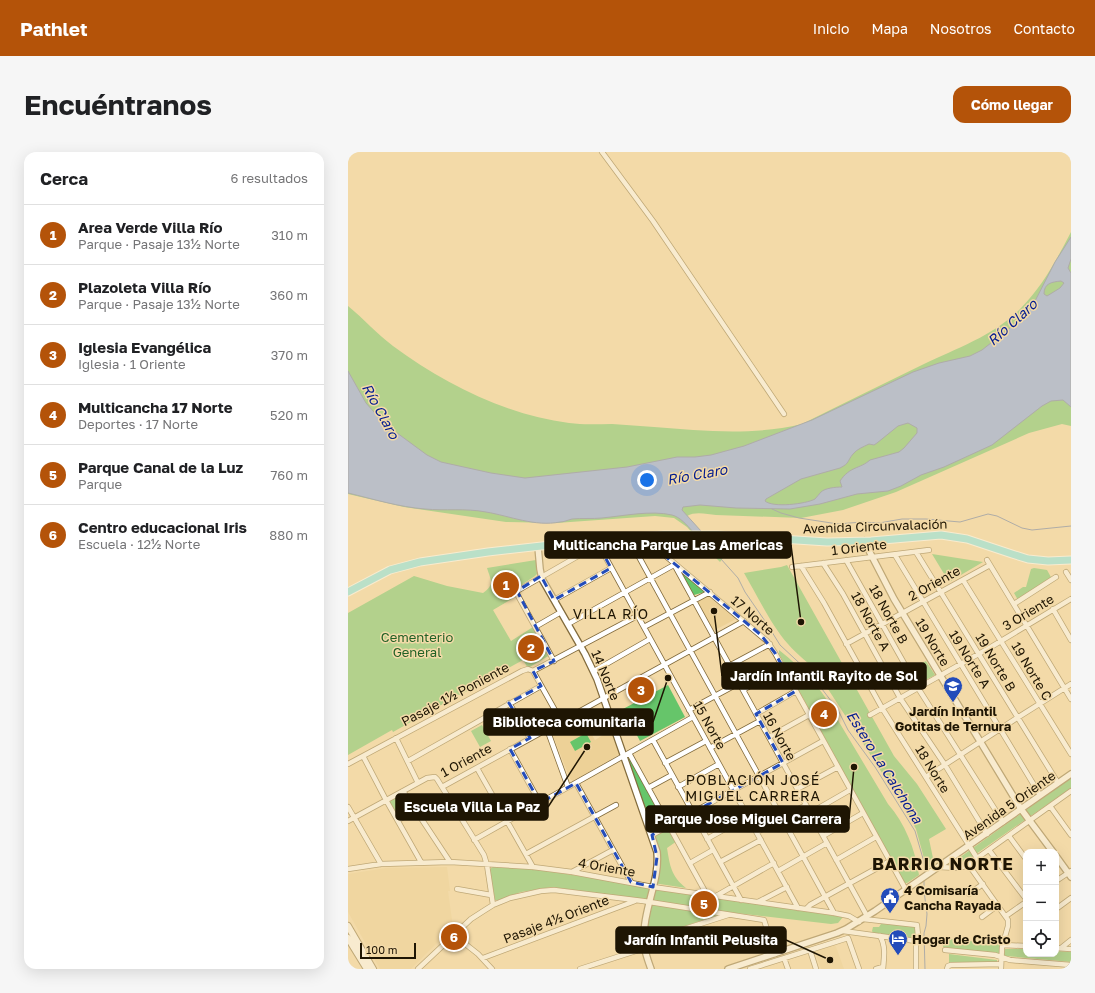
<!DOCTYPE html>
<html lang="es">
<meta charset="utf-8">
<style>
:root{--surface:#fff;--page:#f6f6f6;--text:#202124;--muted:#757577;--line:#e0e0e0;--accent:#b45309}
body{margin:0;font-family:"Golos Text",sans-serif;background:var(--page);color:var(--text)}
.controls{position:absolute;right:12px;bottom:12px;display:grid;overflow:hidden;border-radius:8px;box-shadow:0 4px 16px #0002}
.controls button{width:36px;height:36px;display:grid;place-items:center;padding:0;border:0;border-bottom:1px solid var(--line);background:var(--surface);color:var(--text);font:20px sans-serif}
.scale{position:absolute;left:12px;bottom:10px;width:56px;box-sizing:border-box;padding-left:4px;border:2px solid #1e1503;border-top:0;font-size:11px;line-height:14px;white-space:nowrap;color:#1e1503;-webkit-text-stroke:3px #f3daa8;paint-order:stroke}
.you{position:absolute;left:299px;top:328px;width:14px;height:14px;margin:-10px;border:3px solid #fff;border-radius:50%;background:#1a73e8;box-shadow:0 0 0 6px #1a73e833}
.badge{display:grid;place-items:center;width:26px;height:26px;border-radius:50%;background:var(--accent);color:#fff;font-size:13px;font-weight:700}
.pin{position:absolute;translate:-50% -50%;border:2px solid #fff;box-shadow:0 1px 4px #0006}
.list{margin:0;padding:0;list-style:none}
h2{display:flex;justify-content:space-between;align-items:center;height:52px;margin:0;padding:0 16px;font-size:17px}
h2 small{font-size:13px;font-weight:400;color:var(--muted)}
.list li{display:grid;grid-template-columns:26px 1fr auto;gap:12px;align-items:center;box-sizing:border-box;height:60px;padding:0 16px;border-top:1px solid var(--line)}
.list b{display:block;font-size:15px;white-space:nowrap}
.list p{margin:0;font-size:13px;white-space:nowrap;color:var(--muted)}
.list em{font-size:13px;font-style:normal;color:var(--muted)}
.icon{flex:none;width:22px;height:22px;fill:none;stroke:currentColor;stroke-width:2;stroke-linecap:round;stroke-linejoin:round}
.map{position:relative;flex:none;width:723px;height:817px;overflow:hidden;border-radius:12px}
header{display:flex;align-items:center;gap:24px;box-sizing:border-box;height:56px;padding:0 20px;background:var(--accent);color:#fff}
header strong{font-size:19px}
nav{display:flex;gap:22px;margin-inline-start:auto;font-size:14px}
.intro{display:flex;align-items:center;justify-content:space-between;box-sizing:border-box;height:96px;padding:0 24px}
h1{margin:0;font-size:28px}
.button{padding:10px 18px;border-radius:12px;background:var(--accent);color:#fff;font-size:14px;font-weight:700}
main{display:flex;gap:24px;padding:0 24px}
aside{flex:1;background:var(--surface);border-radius:12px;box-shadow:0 4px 16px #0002}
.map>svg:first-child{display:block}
</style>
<header>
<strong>Pathlet</strong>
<nav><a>Inicio</a><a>Mapa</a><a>Nosotros</a><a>Contacto</a></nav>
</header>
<div class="intro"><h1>Encuéntranos</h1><a class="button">Cómo llegar</a></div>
<main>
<aside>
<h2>Cerca<small>6 resultados</small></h2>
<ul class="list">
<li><span class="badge">1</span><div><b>Area Verde Villa Río</b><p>Parque · Pasaje 13½ Norte</p></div><em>310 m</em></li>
<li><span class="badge">2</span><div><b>Plazoleta Villa Río</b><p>Parque · Pasaje 13½ Norte</p></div><em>360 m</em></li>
<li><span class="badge">3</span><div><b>Iglesia Evangélica</b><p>Iglesia · 1 Oriente</p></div><em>370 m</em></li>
<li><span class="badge">4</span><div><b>Multicancha 17 Norte</b><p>Deportes · 17 Norte</p></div><em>520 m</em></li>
<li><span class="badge">5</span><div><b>Parque Canal de la Luz</b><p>Parque</p></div><em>760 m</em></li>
<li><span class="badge">6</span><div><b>Centro educacional Iris</b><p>Escuela · 12½ Norte</p></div><em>880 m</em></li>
</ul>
</aside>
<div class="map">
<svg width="723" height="817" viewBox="0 0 723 817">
<rect width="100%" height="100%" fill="#f3daa8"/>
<path fill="#edd197" d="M360,444L388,467L365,479L349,450Z
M224,568L230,579L241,578L247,588L263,578L272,602L225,629L222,627L204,581L205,578Z
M99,715L102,739H100L105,775L63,817H32L0,760V722L38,716Z
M487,792L496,817H473L467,800Z"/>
<path fill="#66c56a" d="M723,80V274L714,272L681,281L548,340L495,358L453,366L368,363C359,362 347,359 339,364L358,390L375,406L372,410L354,392L339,375L326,366L307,364L208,371L158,370L56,355L0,342V154C16,167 29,182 45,194C96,232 159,263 221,271C235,273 250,272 264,272C278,273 292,274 306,275C355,279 405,284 454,272C494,252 535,232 576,212C608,197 649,182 673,156C694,135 709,107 723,80Z
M584,402L635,410L601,430Z
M188,408L189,422L187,424L164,439L167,445L145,458L163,489L185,475L202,503L180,516L175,508L112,543L107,542L96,548L95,552L45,580L44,578L0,603V461L66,424L99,434L135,441C147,432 143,429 139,416Z
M439,413L546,604L569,632L598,677L581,687L586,711L579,717L568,677L549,644L471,523C462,511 449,503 440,492C423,473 409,443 396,421L433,415Z
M330,416L357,440L346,443Z
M686,416L699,418L704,427L670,448L666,441L675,435H678L683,417Z
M431,498C456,518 478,540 491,570L540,652C557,671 567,697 571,723L559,731H556L431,502Z
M578,509L587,523L570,532L562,518Z
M320,533L337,565L292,589L275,557Z
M134,573L143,589L132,595L123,579Z
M238,581L243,590L227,599L222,590Z
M281,603L329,689L319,696C322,714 323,724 338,736L305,731L310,704L278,605Z
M723,626V636L618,709L604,711Z
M57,640L65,655L50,663L41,649Z
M145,715L186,717L212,721L495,765L490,771L483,772L379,760L301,786L298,784V776L304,749L204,735L173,740L151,748H147L142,718L143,716Z
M533,772L566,774L568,776V784L566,786L525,781L524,779L525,775H531Z
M594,786L652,792L651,802L595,795Z
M657,797H678V802H708V799L723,800V810L658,804L656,803Z
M601,802L649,808V811H601Z"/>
<path fill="#789ded" stroke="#5d74a7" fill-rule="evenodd" d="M723,85V107L720,116L723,121V255L715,248L703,249L694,254L644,293L596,315L573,323L553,334L540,339L509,342L472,352L442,357L388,356L352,353L335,355L334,358L353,379L345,380C339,373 332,365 324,363C303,358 275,364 254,366C244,367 234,366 224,367C220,368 216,370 212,370C187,375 162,364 138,360C117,356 97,359 77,357C51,355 25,347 0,341V219L18,251L33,268L45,278L79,303L93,310L143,321L177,326L279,315L329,305H347L363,303L396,294L464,268L565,220L591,211L622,204L634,198L662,176L686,151L707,110ZM713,129L716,131L712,136L699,144L696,142C696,131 704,130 713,129ZM560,271L569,276V281L556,296L551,300L522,308C512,317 502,314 492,329L494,335C488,335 477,336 473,340C471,342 469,345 467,347C458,352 425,356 417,349L418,347L453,327L492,316C502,311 499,309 505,302C509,297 515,295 521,292L526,293L529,291L550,274Z"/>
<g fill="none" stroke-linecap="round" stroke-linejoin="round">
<path stroke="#5d74a7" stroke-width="1" d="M424,357L433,361L451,366L490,372L514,370L531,371L554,367H578L612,370L640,362L649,364L674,376L684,378L723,374
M355,387L390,426L397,440L419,472L432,493L461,520L490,558L500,578L527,615L567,679L576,710L577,721
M576,728V739L579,762L578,774L576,781L577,817"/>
<g stroke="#826b3c" stroke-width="6">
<path id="minor" d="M254,0L305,69L436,262
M285,394L486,761
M568,400L710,631
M547,403L692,643
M498,408L570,536L655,670
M639,408L723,547
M475,411L495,442L552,546L597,613L639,682
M453,414L476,451L534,556L629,706
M444,415L581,398
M718,420L723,428
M615,428L723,602
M206,448L263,416
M666,452L708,425
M705,457L723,488
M220,472L324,414H327L519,764
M187,475L213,460
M296,475L362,440
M498,492L642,413
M206,509L169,442V439L244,396
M381,514L422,492
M185,519L213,569
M246,519L302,487
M395,538L435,515
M161,551L182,586
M341,558L391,531
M408,562L448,539
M522,563L643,495L723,447
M199,577L220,635
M421,585L461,563
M48,586L70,631
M305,588L393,748
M362,596L412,569
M162,597L192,651
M281,601L359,743
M15,604L38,648L73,710
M60,609L193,534
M317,611L358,589
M0,612L174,519L180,517L185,519L289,464
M129,616L185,715
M578,625L669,566L723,532
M228,631L283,730
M94,635L396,469
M330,635L371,612
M300,636L324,623
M449,637L490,615
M55,639L102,710
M702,654L723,683
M0,655L33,712
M462,661L502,638
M114,667L148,648
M50,668L69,658
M0,669L79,626L87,625L89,627L136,703L139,713L145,753
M409,680L458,653
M304,683L475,589
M475,684L515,661
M661,684L678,707
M359,687L400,664
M126,688L345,565
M641,698L678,747
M178,702L268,653
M488,708L528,685
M372,710L413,688
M342,711L365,698
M620,712L660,768V774L654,795L653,817
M591,715L609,716L618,714L723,639
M0,717L33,712L102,710L185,715L224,720L305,735L486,761L501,764L511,770
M430,719L479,691
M224,720L265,698
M708,729L723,719
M109,737L143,743
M621,742L635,732
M368,744L426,711
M410,750L439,735
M450,756L258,406L257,401L260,396L299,393L307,395L419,489L427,501L558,738
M458,757L462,753L542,709
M708,757L723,746
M658,764L678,750
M634,765L650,753
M515,767L569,773L570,784L568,789V817
M495,779L568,789
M106,783L130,802L144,817
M532,784C538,794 536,806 535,817
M296,790L380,763
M655,793L678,794
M708,796L723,797
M713,796L723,788
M462,798L468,817
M597,798L647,803L662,808L723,813
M135,806L287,749
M436,806L440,817
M70,817L123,767L137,758L145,753L162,746L193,739L206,738L295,749L416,768L427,802
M232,817L297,796
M402,817L500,786L511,817
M528,817L535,815
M599,817L600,814L603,813L653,812"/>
</g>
<g stroke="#826b3c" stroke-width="8">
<path id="tertiary" d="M516,389L546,447L673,657L705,700
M190,395L192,417L194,427L237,502L249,527L309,700C312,728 296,755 296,783C295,795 299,806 303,817
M708,704L723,725
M380,817L489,781L498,777L527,759L723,622"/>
</g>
<g stroke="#826b3c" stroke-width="8">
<path id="secondary" d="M0,774L25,817
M0,786L19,817"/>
</g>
<g stroke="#fff" stroke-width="9">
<path id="primary" d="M0,440L42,418L72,410L140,400L247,388L316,383H369L479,390L523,389L593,383L619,387L664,402L680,407L700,409L723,408"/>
</g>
<use href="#minor" stroke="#fff" stroke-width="4.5"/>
<use href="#tertiary" stroke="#fff" stroke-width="5.5"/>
<use href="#secondary" stroke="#fff" stroke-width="6"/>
<use href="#primary" stroke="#76e6f0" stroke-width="7"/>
</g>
<path d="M0 0H723V817H0ZM305,394L413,483L427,501L448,539L408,562L435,611L304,683L309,705L305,735L283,730L228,631L192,651L162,597L182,586L161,551L193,534L185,519L206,509L169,439L193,424L206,448L263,416L257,405L260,396Z" fill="#f3daa8" fill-opacity=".55" fill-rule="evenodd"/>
<path fill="none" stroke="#234cba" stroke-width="3" stroke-dasharray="8 5" stroke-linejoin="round" d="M305,394L413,483L427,501L448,539L408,562L435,611L304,683L309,705L305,735L283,730L228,631L192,651L162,597L182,586L161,551L193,534L185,519L206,509L169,439L193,424L206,448L263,416L257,405L260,396Z"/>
<defs>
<g id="school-pin" transform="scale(1)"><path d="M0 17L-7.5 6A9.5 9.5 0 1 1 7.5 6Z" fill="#234cba" stroke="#f3daa8"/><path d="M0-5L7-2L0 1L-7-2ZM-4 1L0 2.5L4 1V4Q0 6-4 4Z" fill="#fff"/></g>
<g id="civic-pin" transform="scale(1)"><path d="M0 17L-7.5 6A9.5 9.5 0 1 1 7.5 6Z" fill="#234cba" stroke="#f3daa8"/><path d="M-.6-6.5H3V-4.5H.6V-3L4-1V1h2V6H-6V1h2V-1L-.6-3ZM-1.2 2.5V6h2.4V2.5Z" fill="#fff"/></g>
<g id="hotel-pin" transform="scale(1)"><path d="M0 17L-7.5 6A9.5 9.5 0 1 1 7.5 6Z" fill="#234cba" stroke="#f3daa8"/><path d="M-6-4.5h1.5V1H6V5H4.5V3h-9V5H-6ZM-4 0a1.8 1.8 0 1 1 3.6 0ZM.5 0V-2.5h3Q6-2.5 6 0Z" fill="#fff"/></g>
</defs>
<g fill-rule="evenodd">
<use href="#school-pin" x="605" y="534"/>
<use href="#civic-pin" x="542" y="745"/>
<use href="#hotel-pin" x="550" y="787"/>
</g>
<g text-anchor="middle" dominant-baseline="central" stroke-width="3" stroke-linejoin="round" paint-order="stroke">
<g font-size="13" fill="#1e1503" stroke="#f3daa8">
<text transform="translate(527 374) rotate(-2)">Avenida Circunvalación</text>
<text transform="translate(511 395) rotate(-7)">1 Oriente</text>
<text transform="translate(586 431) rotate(-29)">2 Oriente</text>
<text transform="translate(680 460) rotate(-31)">3 Oriente</text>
<text transform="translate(541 462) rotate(61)">18 Norte B</text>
<text transform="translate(405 463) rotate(41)">17 Norte</text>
<text transform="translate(523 469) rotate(61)">18 Norte A</text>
<text transform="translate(585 490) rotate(59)">19 Norte</text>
<text transform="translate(622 507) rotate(58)">19 Norte A</text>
<text transform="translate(648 510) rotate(59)">19 Norte B</text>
<text transform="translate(684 519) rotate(59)">19 Norte C</text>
<text transform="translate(258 523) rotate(67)">14 Norte</text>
<text transform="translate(107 542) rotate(-28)">Pasaje 1½ Poniente</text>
<text transform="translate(362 573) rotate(61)">15 Norte</text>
<text transform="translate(432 584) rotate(61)">16 Norte</text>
<text transform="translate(118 608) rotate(-28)">1 Oriente</text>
<text transform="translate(585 617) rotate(58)">18 Norte</text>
<text transform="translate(661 653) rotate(-35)">Avenida 5 Oriente</text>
<text transform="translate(259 715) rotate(10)">4 Oriente</text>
<text transform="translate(208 767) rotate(-21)">Pasaje 4½ Oriente</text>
</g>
<g font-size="13" fill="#216126" stroke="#f3daa8">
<text x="69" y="485">Cementerio<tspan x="69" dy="15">General</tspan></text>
</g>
<g font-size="13" font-weight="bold" fill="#1e1503" stroke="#f3daa8" text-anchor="start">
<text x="605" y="559" text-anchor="middle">Jardín Infantil<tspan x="605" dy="15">Gotitas de Ternura</tspan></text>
<text x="556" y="738">4 Comisaría<tspan x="556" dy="15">Cancha Rayada</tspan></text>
<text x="564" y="787">Hogar de Cristo</text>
</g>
<g font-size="14" font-style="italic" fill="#031d91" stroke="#f3daa8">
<text transform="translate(664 170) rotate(-42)">Río Claro</text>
<text transform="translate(33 259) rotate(61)">Río Claro</text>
<text transform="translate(349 322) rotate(-10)">Río Claro</text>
<text transform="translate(537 615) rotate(58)">Estero La Calchona</text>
</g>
<g font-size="14" letter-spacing="1" fill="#1e1503" stroke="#f3daa8">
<text x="263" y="461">VILLA RÍO</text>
<text x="405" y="627">POBLACIÓN JOSÉ<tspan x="405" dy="16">MIGUEL CARRERA</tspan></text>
</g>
<g font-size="17" font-weight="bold" letter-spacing="1" fill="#1e1503" stroke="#f3daa8">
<text x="595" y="711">BARRIO NORTE</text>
</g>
</g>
<path fill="none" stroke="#1e1503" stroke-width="1.5" d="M453 470L443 393M366 459L374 524M320 526L305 570M239 595L200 655M506 615L501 667M482 808L438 788"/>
<g fill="#1e1503" stroke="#f3daa8" stroke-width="1.5">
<circle cx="453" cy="470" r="4"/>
<circle cx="366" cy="459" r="4"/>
<circle cx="320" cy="526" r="4"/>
<circle cx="239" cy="595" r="4"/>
<circle cx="506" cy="615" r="4"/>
<circle cx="482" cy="808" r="4"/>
</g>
<g fill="#1e1503" stroke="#1e1503" stroke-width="1.5">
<rect x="197" y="380" width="246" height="26" rx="4"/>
<rect x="374" y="511" width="204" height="26" rx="4"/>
<rect x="136" y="557" width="169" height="26" rx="4"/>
<rect x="48" y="642" width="152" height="26" rx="4"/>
<rect x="298" y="654" width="203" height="26" rx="4"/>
<rect x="268" y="775" width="170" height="26" rx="4"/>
</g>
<g font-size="14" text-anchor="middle" font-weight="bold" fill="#fff">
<text x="320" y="398">Multicancha Parque Las Americas</text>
<text x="476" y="529">Jardín Infantil Rayito de Sol</text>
<text x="221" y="575">Biblioteca comunitaria</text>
<text x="124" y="660">Escuela Villa La Paz</text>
<text x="400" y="672">Parque Jose Miguel Carrera</text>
<text x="353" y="793">Jardín Infantil Pelusita</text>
</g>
</svg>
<div class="controls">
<button>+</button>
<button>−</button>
<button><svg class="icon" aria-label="locate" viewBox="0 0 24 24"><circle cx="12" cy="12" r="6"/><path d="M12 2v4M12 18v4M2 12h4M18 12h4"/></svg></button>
</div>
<div class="scale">100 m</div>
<div class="you"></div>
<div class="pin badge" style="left:158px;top:433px">1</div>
<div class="pin badge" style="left:183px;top:496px">2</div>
<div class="pin badge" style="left:293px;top:538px">3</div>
<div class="pin badge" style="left:476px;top:562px">4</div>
<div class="pin badge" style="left:356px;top:752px">5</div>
<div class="pin badge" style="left:106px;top:785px">6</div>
</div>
</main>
